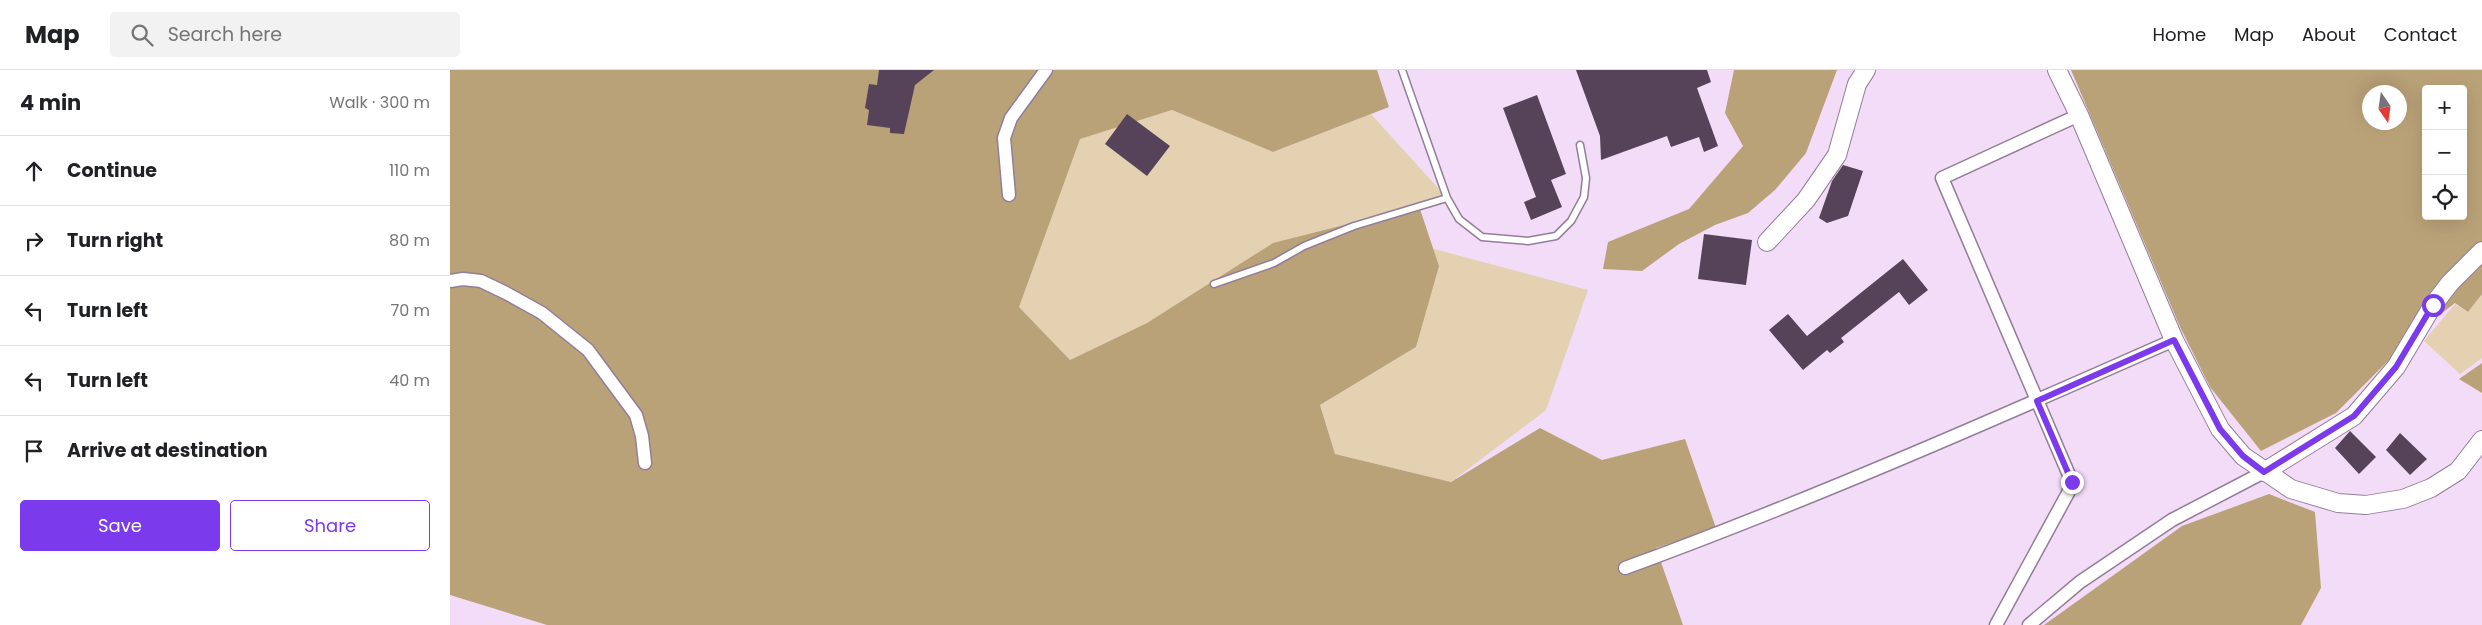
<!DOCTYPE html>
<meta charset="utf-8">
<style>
:root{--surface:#fff;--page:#f2f2f2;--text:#202124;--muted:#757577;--line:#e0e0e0;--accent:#7c3aed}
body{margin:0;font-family:Poppins,sans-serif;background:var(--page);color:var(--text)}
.controls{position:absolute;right:15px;top:15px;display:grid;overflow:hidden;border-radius:5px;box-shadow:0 5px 20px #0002}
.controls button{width:45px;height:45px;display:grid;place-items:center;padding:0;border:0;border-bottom:1px solid var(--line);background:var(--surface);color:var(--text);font:25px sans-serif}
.compass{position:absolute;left:1912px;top:15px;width:45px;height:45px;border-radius:50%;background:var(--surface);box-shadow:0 5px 20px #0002;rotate:167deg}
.stop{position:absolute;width:15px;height:15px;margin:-11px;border:4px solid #7c3aed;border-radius:50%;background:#fff}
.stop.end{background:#7c3aed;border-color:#fff;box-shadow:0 1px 5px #0008}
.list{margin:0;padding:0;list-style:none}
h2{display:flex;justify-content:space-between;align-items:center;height:65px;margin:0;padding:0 20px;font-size:21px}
h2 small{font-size:16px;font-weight:400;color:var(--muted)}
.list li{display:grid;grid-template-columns:32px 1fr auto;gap:15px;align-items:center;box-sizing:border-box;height:70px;padding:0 20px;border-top:1px solid var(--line)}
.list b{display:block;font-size:19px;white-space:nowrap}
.list em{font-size:16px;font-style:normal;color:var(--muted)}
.actions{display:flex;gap:10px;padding:15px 20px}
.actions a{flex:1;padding:11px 0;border:1px solid var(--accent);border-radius:5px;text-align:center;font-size:18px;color:var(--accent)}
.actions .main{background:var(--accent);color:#fff}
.icon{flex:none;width:28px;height:28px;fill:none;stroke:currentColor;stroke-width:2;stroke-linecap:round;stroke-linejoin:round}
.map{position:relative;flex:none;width:2032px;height:555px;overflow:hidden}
header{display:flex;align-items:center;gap:30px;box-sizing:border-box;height:70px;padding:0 25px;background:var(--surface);border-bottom:1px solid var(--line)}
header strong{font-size:24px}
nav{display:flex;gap:28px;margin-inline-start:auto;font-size:18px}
.search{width:350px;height:45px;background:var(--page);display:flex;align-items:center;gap:12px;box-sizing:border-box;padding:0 18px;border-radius:5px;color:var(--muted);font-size:19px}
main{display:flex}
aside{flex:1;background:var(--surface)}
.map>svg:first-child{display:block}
</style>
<header>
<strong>Map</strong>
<div class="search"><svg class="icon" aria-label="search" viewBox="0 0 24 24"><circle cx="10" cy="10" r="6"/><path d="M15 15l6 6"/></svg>Search here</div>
<nav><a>Home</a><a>Map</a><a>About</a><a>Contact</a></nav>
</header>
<main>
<aside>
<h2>4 min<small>Walk · 300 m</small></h2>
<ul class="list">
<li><svg class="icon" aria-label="ahead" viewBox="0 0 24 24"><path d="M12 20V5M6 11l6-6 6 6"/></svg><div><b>Continue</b></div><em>110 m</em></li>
<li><svg class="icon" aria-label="right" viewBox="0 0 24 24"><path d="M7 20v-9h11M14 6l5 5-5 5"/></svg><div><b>Turn right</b></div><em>80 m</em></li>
<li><svg class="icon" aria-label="left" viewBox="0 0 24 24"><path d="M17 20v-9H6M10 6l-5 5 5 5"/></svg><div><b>Turn left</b></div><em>70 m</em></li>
<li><svg class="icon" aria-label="left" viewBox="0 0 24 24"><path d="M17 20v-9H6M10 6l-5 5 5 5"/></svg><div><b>Turn left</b></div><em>40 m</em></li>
<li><svg class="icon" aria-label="arrive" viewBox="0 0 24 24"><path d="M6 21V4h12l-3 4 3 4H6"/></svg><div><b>Arrive at destination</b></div></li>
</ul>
<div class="actions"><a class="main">Save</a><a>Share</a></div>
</aside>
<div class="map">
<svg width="2032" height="555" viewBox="0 0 2032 555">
<rect width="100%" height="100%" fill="#f2dcf8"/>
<path fill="#e3d1b2" d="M722,40L823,82L921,44L997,128L697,253L620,290L568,236L629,69Z
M984,179L1138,220L1096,340L1001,412L885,384L870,335L966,277Z
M2032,224V288L2010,304L1974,271L2005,234L2018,242Z"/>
<path fill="#baa278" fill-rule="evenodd" d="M0,0H927L939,37L823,82L722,40L630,69L569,237L620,290L697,253L823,173L969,136L989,196L966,277L870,335L885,384L1001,412L1090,358L1152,390L1235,369L1266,458L1206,478L1233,555H97L0,525Z
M1284,0H1387L1356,83L1325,120L1298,143L1265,155L1229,174L1192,201L1153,199L1158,172L1239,139L1293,76L1275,43Z
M1621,0H2032V224L2018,242L2005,233L1965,264L1886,343L1811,381L1760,317L1731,259ZM1976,19H2013V146H1976ZM1920,22H1950V52H1920Z
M2032,293V323L2009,309Z
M1819,424L1865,442L1871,518L1851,555H1594L1732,456Z"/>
<path fill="#56435a" d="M429,0H484L465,15L454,64L440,63V58L417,55L419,40L415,38L419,14L427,15Z
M1126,0H1257L1261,12L1247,18L1268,76L1254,82L1249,67L1221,77L1217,66L1151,90L1150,66Z
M1087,25L1116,104L1101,110L1112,137L1081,150L1074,132L1086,127L1053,38Z
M677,44L720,76L697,106L655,74Z
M1393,95L1413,101L1398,146L1377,153L1369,148L1382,111Z
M1254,164L1302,170L1296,215L1248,209Z
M1453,189L1478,220L1459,235L1449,222L1391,268L1394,272L1380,283L1377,280L1353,300L1319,260L1338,244L1357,266Z
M1900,361L1926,387L1909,404L1885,378Z
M1950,363L1977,389L1960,405L1936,380Z"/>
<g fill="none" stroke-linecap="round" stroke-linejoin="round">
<g stroke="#937e97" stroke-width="9">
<path id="lane" d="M952,0L997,128L1009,149L1032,167L1078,171L1106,166L1121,151L1134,127L1136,108L1130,75
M764,214L824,193L854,176L904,156L997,128"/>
</g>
<g stroke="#937e97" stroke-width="15">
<path id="street" d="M559,125L554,68L561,48L596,0
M0,211L13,209L31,211L56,223L92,243L138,280L186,345L192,366L195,393
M1175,498C1361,430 1543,350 1724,270
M1546,555L1618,423L1622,412L1492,108L1629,45
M1579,555L1630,512L1722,450L1814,402"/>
</g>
<g stroke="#937e97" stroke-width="20">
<path id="secondary" d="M1607,0L1629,45L1724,270L1770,359L1793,386L1841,419L1888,433L1916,435L1953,429L1981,418L2008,401L2032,370
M1317,172L1356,130L1387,85L1407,14L1416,0
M1814,402L1904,346L1946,297L1983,235L2000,213L2032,181"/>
</g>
<use href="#lane" stroke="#fff" stroke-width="6"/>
<use href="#street" stroke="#fff" stroke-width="12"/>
<use href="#secondary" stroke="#fff" stroke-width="18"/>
</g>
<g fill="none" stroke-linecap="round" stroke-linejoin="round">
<path stroke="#7c3aed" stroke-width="6" d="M1622,412L1587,331L1724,270L1770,359L1793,386L1814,402L1904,346L1946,297L1983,235"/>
</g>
</svg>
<div class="controls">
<button>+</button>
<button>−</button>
<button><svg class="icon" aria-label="locate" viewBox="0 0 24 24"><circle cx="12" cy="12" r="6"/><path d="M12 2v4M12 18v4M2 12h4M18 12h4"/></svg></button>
</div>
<svg class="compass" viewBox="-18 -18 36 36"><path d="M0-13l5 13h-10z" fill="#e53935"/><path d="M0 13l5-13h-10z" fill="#757577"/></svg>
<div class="stop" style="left:1983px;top:235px"></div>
<div class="stop end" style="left:1622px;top:412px"></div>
</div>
</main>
